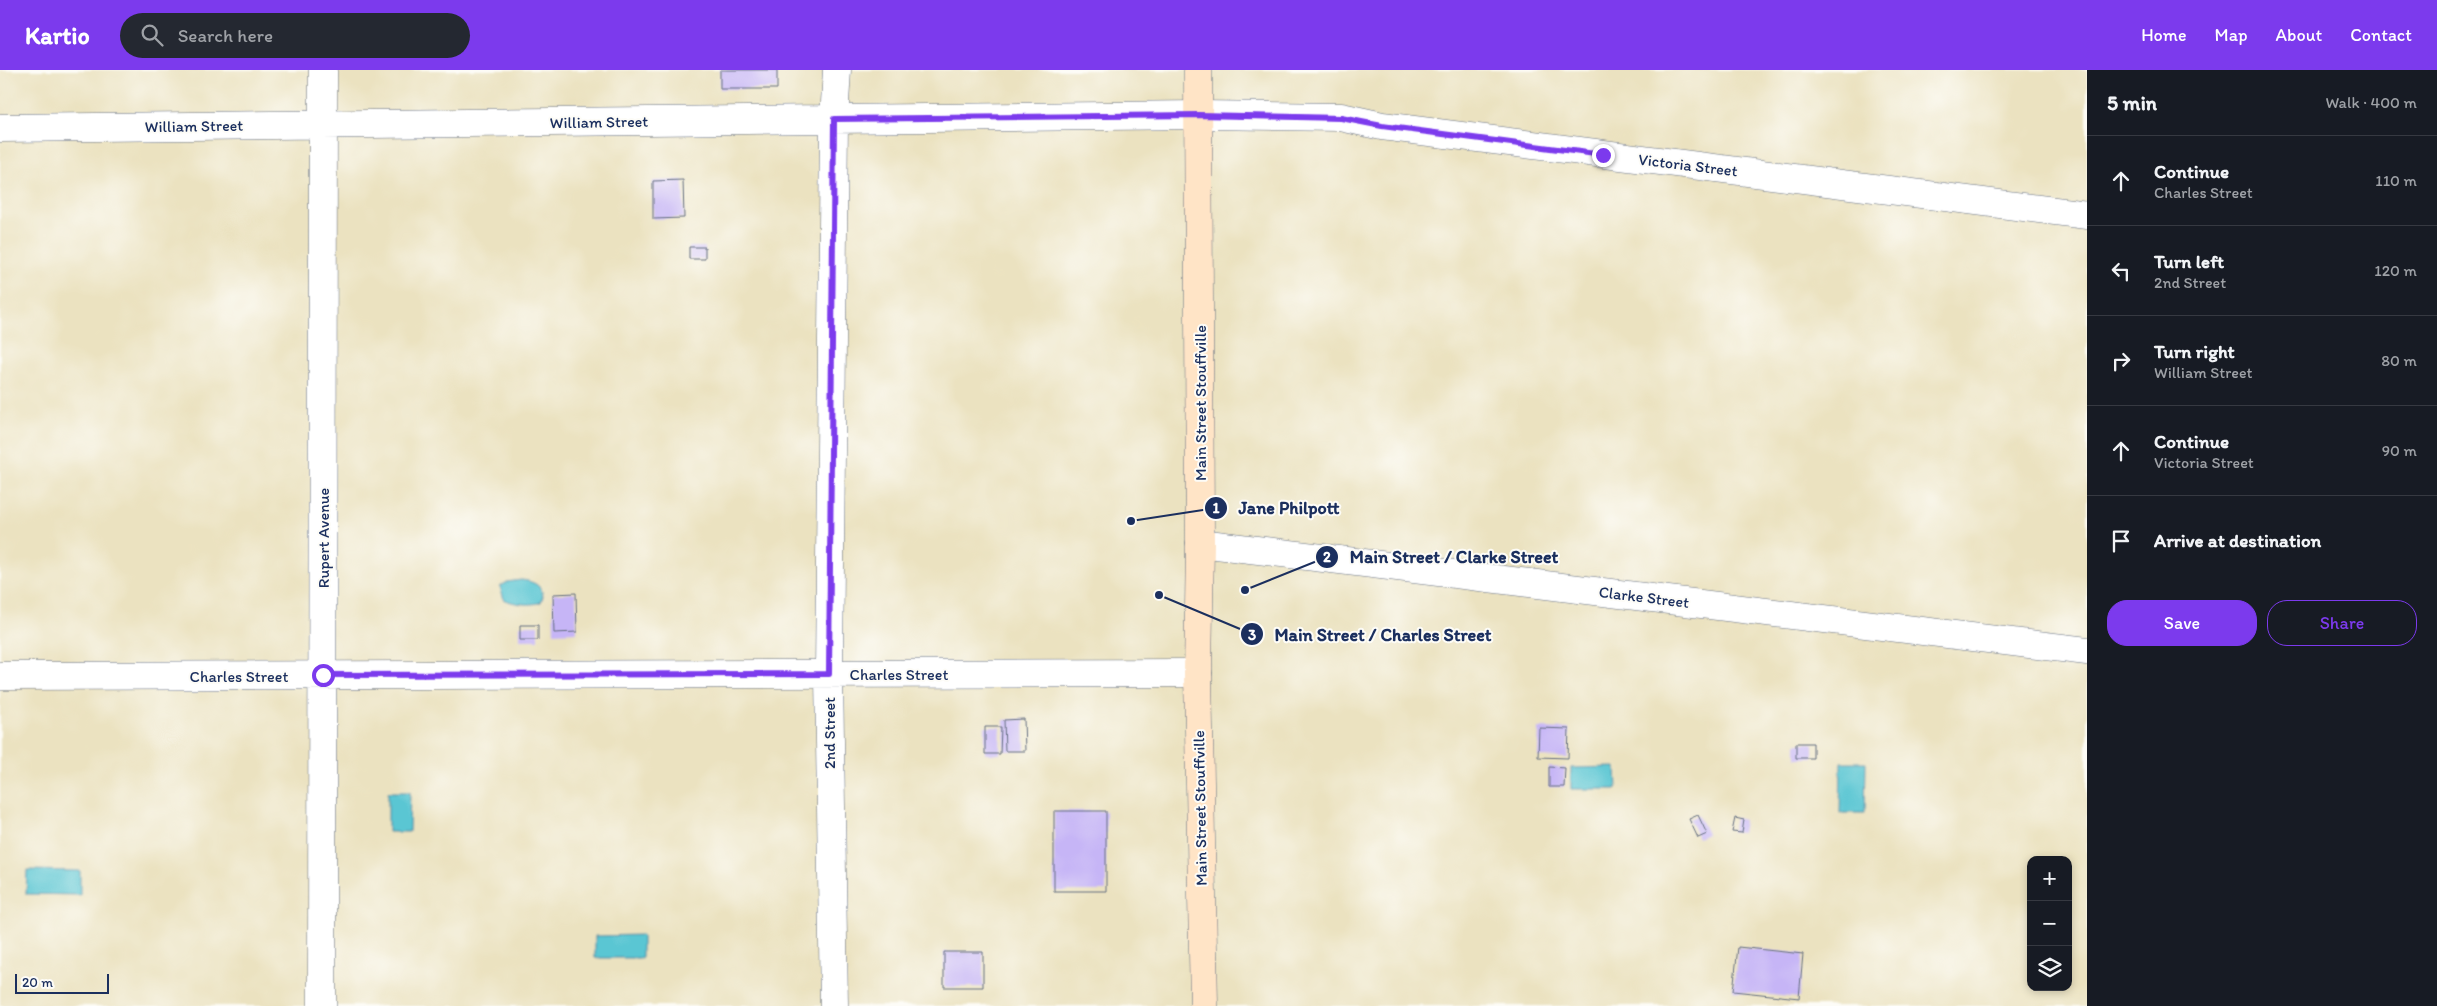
<!DOCTYPE html>
<meta charset="utf-8">
<style>
:root{--surface:#171b24;--page:#242831;--text:#f1f3f6;--muted:#9ea1a6;--line:#363941;--accent:#7c3aed}
body{margin:0;font-family:Itim,sans-serif;background:var(--page);color:var(--text)}
.controls{position:absolute;right:15px;bottom:15px;display:grid;overflow:hidden;border-radius:10px;box-shadow:0 2px 8px #0003}
.controls button{width:45px;height:45px;display:grid;place-items:center;padding:0;border:0;border-bottom:1px solid var(--line);background:var(--surface);color:var(--text);font:25px sans-serif}
.scale{position:absolute;left:15px;bottom:12px;width:94px;box-sizing:border-box;padding-left:5px;border:2px solid #1b2f5e;border-top:0;font-size:14px;line-height:18px;white-space:nowrap;color:#1b2f5e;-webkit-text-stroke:4px #fdfcf7;paint-order:stroke}
.stop{position:absolute;width:15px;height:15px;margin:-11px;border:4px solid #7c3aed;border-radius:50%;background:#fff}
.stop.end{background:#7c3aed;border-color:#fff;box-shadow:0 1px 5px #0008}
.list{margin:0;padding:0;list-style:none}
h2{display:flex;justify-content:space-between;align-items:center;height:65px;margin:0;padding:0 20px;font-size:21px}
h2 small{font-size:16px;font-weight:400;color:var(--muted)}
.list li{display:grid;grid-template-columns:32px 1fr auto;gap:15px;align-items:center;box-sizing:border-box;height:90px;padding:0 20px;border-top:1px solid var(--line)}
.list b{display:block;font-size:19px;white-space:nowrap}
.list p{margin:0;font-size:16px;white-space:nowrap;color:var(--muted)}
.list em{font-size:16px;font-style:normal;color:var(--muted)}
.actions{display:flex;gap:10px;padding:15px 20px}
.actions a{flex:1;padding:11px 0;border:1px solid var(--accent);border-radius:20px;text-align:center;font-size:18px;color:var(--accent)}
.actions .main{background:var(--accent);color:#fff}
.icon{flex:none;width:28px;height:28px;fill:none;stroke:currentColor;stroke-width:2;stroke-linecap:round;stroke-linejoin:round}
.map{position:relative;flex:none;width:2087px;height:936px;overflow:hidden}
header{display:flex;align-items:center;gap:30px;box-sizing:border-box;height:70px;padding:0 25px;background:var(--accent);color:#fff}
header strong{font-size:24px}
nav{display:flex;gap:28px;margin-inline-start:auto;font-size:18px}
.search{width:350px;height:45px;background:var(--page);display:flex;align-items:center;gap:12px;box-sizing:border-box;padding:0 18px;border-radius:28px;color:var(--muted);font-size:19px}
main{display:flex}
aside{flex:1;background:var(--surface)}
.map>svg:first-child{display:block}
</style>
<header>
<strong>Kartio</strong>
<div class="search"><svg class="icon" aria-label="search" viewBox="0 0 24 24"><circle cx="10" cy="10" r="6"/><path d="M15 15l6 6"/></svg>Search here</div>
<nav><a>Home</a><a>Map</a><a>About</a><a>Contact</a></nav>
</header>
<main>
<div class="map">
<svg width="2087" height="936" viewBox="0 0 2087 936">
<rect width="100%" height="100%" fill="#fdfcf7"/>
<filter id="ink" filterUnits="userSpaceOnUse"><feTurbulence type="fractalNoise" baseFrequency=".02" numOctaves="2"/><feDisplacementMap in="SourceGraphic" scale="10" xChannelSelector="R" yChannelSelector="G"/><feConvolveMatrix kernelMatrix="1 2 1 2 8 2 1 2 1" color-interpolation-filters="sRGB"/></filter>
<filter id="wash" filterUnits="userSpaceOnUse"><feTurbulence type="fractalNoise" baseFrequency=".0096" numOctaves="4" result="noise"/><feDisplacementMap in="SourceGraphic" scale="20" xChannelSelector="R" yChannelSelector="G"/><feGaussianBlur stdDeviation="1.12" result="paint"/><feColorMatrix in="noise" values="0 0 0 0 0 0 0 0 0 0 0 0 0 0 0 0 0 1.4 0 .05"/><feComposite in="paint" operator="in"/></filter>
<g filter="url(#wash)">
<rect width="100%" height="100%" fill="#ebe2c0"/>
<path fill="#5ac6d3" stroke="#3a7a98" d="M521,510C531,511 542,514 543,526L541,532C532,536 512,534 504,529L500,517L507,512Z
M1841,692H1866L1865,743H1840Z
M1616,697L1617,719H1571V698Z
M388,722H410L409,762H388Z
M27,800L80,801V825L26,824Z
M642,865V888H595V866Z"/>
<g id="blocks">
<path fill="#c6b5f6" d="M720,0H777V19H720Z
M683,110L684,148L653,149V111Z
M689,177H705V189H689Z
M576,523L577,562L554,563L553,524Z
M520,555H538V570H520Z
M1024,649L1025,681H1005L1004,650Z
M985,657H1001L1000,684H985Z
M1539,658L1569,659L1568,688L1538,687Z
M1796,673H1813V688H1796Z
M1549,697L1565,698L1564,717H1549Z
M1054,741H1106V821H1054Z
M1698,745L1707,764L1698,768L1689,749Z
M1735,748L1744,750L1742,763L1732,762Z
M1738,877L1803,884L1799,928L1733,921Z
M944,882H983V917H944Z"/>
</g>
</g>
<g filter="url(#ink)">
<use href="#blocks" fill-opacity="0" stroke="#646e80" stroke-width="1"/>
<g fill="none" stroke-linecap="round" stroke-linejoin="round">
<g stroke="#646e80" stroke-width="29">
<path id="minor" d="M0,58L1199,45L1341,47L1382,56L2087,145
M1200,473L2087,581
M0,606L1198,603
M322,936L323,0
M834,936L829,604L834,49L837,0"/>
</g>
<g stroke="#646e80" stroke-width="29">
<path id="secondary" d="M1198,0L1200,473L1198,603L1204,936"/>
</g>
<use href="#minor" stroke="#fff" stroke-width="28"/>
<use href="#secondary" stroke="#ffe4c6" stroke-width="28"/>
</g>
</g>
<g fill="none" stroke-linecap="round" stroke-linejoin="round" filter="url(#ink)">
<path stroke="#7c3aed" stroke-width="6" d="M323,605L829,604L834,49L1199,45L1341,48L1382,56L1603,85"/>
</g>
<g text-anchor="middle" dominant-baseline="central" stroke-width="4" stroke-linejoin="round" paint-order="stroke">
<g font-size="16" fill="#1b2f5e" stroke="#fdfcf7">
<text transform="translate(599 52) rotate(-1)">William Street</text>
<text transform="translate(194 56) rotate(-1)">William Street</text>
<text transform="translate(1688 95) rotate(7)">Victoria Street</text>
<text transform="translate(1200 333) rotate(-90)">Main Street Stouffville</text>
<text transform="translate(323 468) rotate(-90)">Rupert Avenue</text>
<text transform="translate(1644 527) rotate(7)">Clarke Street</text>
<text x="899" y="604">Charles Street</text>
<text x="239" y="606">Charles Street</text>
<text transform="translate(829 663) rotate(-90)">2nd Street</text>
<text transform="translate(1200 738) rotate(-91)">Main Street Stouffville</text>
</g>
</g>
<path fill="none" stroke="#1b2f5e" stroke-width="2" d="M1131 451L1216 438M1245 520L1327 487M1159 525L1252 564"/>
<g fill="#1b2f5e" stroke="#fdfcf7" stroke-width="2">
<circle cx="1131" cy="451" r="5"/>
<circle cx="1245" cy="520" r="5"/>
<circle cx="1159" cy="525" r="5"/>
<circle cx="1216" cy="438" r="12"/>
<circle cx="1327" cy="487" r="12"/>
<circle cx="1252" cy="564" r="12"/>
</g>
<g font-size="15" text-anchor="middle" font-weight="bold" fill="#fff">
<text x="1216" y="443">1</text>
<text x="1327" y="492">2</text>
<text x="1252" y="570">3</text>
</g>
<g font-size="18" text-anchor="middle" font-weight="bold" fill="#1b2f5e" stroke="#fdfcf7" stroke-width="4" stroke-linejoin="round" paint-order="stroke">
<text x="1289" y="444">Jane Philpott</text>
<text x="1454" y="493">Main Street / Clarke Street</text>
<text x="1383" y="571">Main Street / Charles Street</text>
</g>
</svg>
<div class="controls">
<button>+</button>
<button>−</button>
<button><svg class="icon" aria-label="layers" viewBox="0 0 24 24"><path d="M12 4l9 5-9 5-9-5zM3 14l9 5 9-5"/></svg></button>
</div>
<div class="scale">20 m</div>
<div class="stop" style="left:323px;top:605px"></div>
<div class="stop end" style="left:1603px;top:85px"></div>
</div>
<aside>
<h2>5 min<small>Walk · 400 m</small></h2>
<ul class="list">
<li><svg class="icon" aria-label="ahead" viewBox="0 0 24 24"><path d="M12 20V5M6 11l6-6 6 6"/></svg><div><b>Continue</b><p>Charles Street</p></div><em>110 m</em></li>
<li><svg class="icon" aria-label="left" viewBox="0 0 24 24"><path d="M17 20v-9H6M10 6l-5 5 5 5"/></svg><div><b>Turn left</b><p>2nd Street</p></div><em>120 m</em></li>
<li><svg class="icon" aria-label="right" viewBox="0 0 24 24"><path d="M7 20v-9h11M14 6l5 5-5 5"/></svg><div><b>Turn right</b><p>William Street</p></div><em>80 m</em></li>
<li><svg class="icon" aria-label="ahead" viewBox="0 0 24 24"><path d="M12 20V5M6 11l6-6 6 6"/></svg><div><b>Continue</b><p>Victoria Street</p></div><em>90 m</em></li>
<li><svg class="icon" aria-label="arrive" viewBox="0 0 24 24"><path d="M6 21V4h12l-3 4 3 4H6"/></svg><div><b>Arrive at destination</b></div></li>
</ul>
<div class="actions"><a class="main">Save</a><a>Share</a></div>
</aside>
</main>
